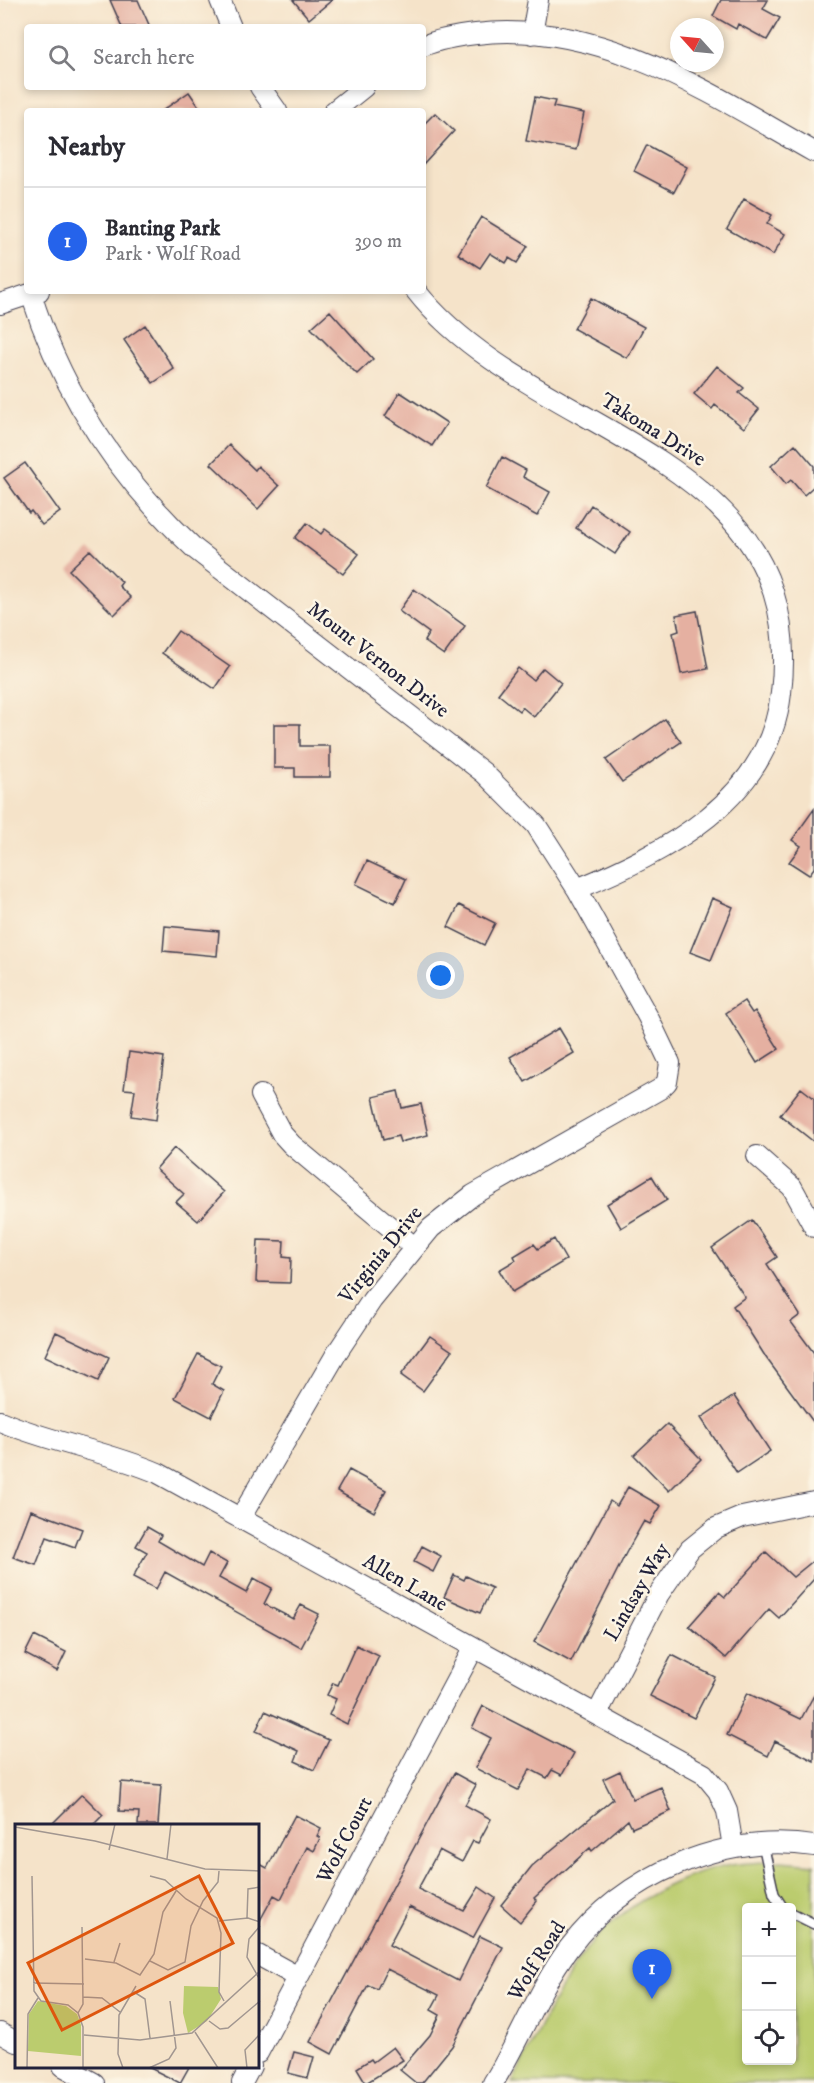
<!DOCTYPE html>
<meta charset="utf-8">
<style>
:root{--surface:#fff;--page:#f7f7f7;--text:#2b2b33;--muted:#7c7c81;--line:#e1e1e2;--accent:#2563eb}
body{margin:0;font-family:"IM FELL DW Pica",serif;background:var(--page);color:var(--text)}
.controls{position:absolute;right:18px;bottom:18px;display:grid;overflow:hidden;border-radius:6px;box-shadow:0 3px 9px #0003}
.controls button{width:54px;height:54px;display:grid;place-items:center;padding:0;border:0;border-bottom:2px solid var(--line);background:var(--surface);color:var(--text);font:30px sans-serif}
.compass{position:absolute;left:670px;top:18px;width:54px;height:54px;border-radius:50%;background:var(--surface);box-shadow:0 3px 9px #0003;rotate:297deg}
.you{position:absolute;left:441px;top:976px;width:21px;height:21px;margin:-15px;border:4px solid #fff;border-radius:50%;background:#1a73e8;box-shadow:0 0 0 9px #1a73e833}
.badge{display:grid;place-items:center;width:39px;height:39px;border-radius:50%;background:var(--accent);color:#fff;font-size:20px;font-weight:700}
.pin{position:absolute;translate:-50% -50px;filter:drop-shadow(0 2px 3px #0008)}
.pin::after{content:'';position:absolute;top:32px;width:21px;height:18px;background:inherit;clip-path:polygon(0 0,100% 0,50% 100%)}
.list{margin:0;padding:0;list-style:none}
h2{display:flex;justify-content:space-between;align-items:center;height:78px;margin:0;padding:0 24px;font-size:26px}
h2 small{font-size:20px;font-weight:400;color:var(--muted)}
.list li{display:grid;grid-template-columns:39px 1fr auto;gap:18px;align-items:center;box-sizing:border-box;height:108px;padding:0 24px;border-top:2px solid var(--line)}
.list b{display:block;font-size:22px;white-space:nowrap}
.list p{margin:0;font-size:20px;white-space:nowrap;color:var(--muted)}
.list em{font-size:20px;font-style:normal;color:var(--muted)}
.icon{flex:none;width:33px;height:33px;fill:none;stroke:currentColor;stroke-width:2;stroke-linecap:round;stroke-linejoin:round}
.map{position:relative;flex:none;width:814px;height:2083px;overflow:hidden}
.search{position:absolute;background:var(--surface);box-shadow:0 3px 9px #0003;left:24px;top:24px;width:402px;height:66px;display:flex;align-items:center;gap:15px;box-sizing:border-box;padding:0 21px;border-radius:6px;color:var(--muted);font-size:22px}
.panel{position:absolute;background:var(--surface);box-shadow:0 3px 9px #0003;left:24px;top:108px;width:402px;height:186px;border-radius:6px}
.map>svg:first-child{display:block}
</style>
<div class="map">
<svg width="814" height="2083" viewBox="0 0 814 2083">
<rect width="100%" height="100%" fill="#fcf5e5"/>
<filter id="ink" filterUnits="userSpaceOnUse"><feTurbulence type="fractalNoise" baseFrequency=".0167" numOctaves="2"/><feDisplacementMap in="SourceGraphic" scale="12" xChannelSelector="R" yChannelSelector="G"/><feConvolveMatrix kernelMatrix="1 2 1 2 8 2 1 2 1" color-interpolation-filters="sRGB"/></filter>
<filter id="wash" filterUnits="userSpaceOnUse"><feTurbulence type="fractalNoise" baseFrequency=".008" numOctaves="4" result="noise"/><feDisplacementMap in="SourceGraphic" scale="24" xChannelSelector="R" yChannelSelector="G"/><feGaussianBlur stdDeviation="1.35" result="paint"/><feColorMatrix in="noise" values="0 0 0 0 0 0 0 0 0 0 0 0 0 0 0 0 0 1.4 0 .05"/><feComposite in="paint" operator="in"/></filter>
<g filter="url(#wash)">
<rect width="100%" height="100%" fill="#f5e3c9"/>
<path fill="#bbcc6e" stroke="#6e7754" stroke-width="1.5" fill-rule="evenodd" d="M781,1861L814,1864V2083H512C533,2042 553,1997 579,1959C612,1911 675,1875 731,1865C747,1862 765,1862 781,1861ZM746,1908H792V2060H746Z"/>
<g id="blocks">
<path fill="#e5b0a1" d="M110,0H138L150,27H122Z
M293,0H332L309,19Z
M721,0H768L763,9L780,18L767,40L738,24L736,29L713,16Z
M189,92L202,111H162Z
M535,97L555,101L553,107L584,113L576,150L526,141Z
M435,113L454,131L423,165V125Z
M647,145L687,167L674,192L634,171Z
M744,199L772,215L767,224L785,234L773,255L727,229Z
M481,217L528,246L517,263L509,258L506,263L490,253L480,268L458,254Z
M591,298L644,327L627,358L574,329Z
M330,311L373,359L357,374L311,328Z
M145,325L174,369L153,383L124,340Z
M717,366L744,388L739,393L759,409L744,428L715,405L712,409L694,394Z
M400,392L447,423L432,446L385,416Z
M795,444L814,466V486L804,495L791,480L786,484L771,466Z
M229,445L255,470L258,466L279,486L258,509L211,464Z
M502,457L526,470L523,477L550,492L537,516L486,488Z
M25,463L60,512L42,525L31,511L29,513L4,478Z
M591,505L630,532L615,554L576,528Z
M307,523L321,534L325,529L359,554L343,574L295,538Z
M90,550L122,582L119,586L131,598L114,615L69,570Z
M414,589L465,626L444,655L424,641L429,633L399,611Z
M697,611L708,669L681,674L673,633L679,631L676,615Z
M178,631L230,667L215,689L162,653Z
M518,668L533,680L543,668L561,683L534,717L522,707L519,711L498,694Z
M665,719L681,742L622,782L606,760Z
M274,724H300V746H330V777H295V768H274Z
M814,809V868L809,875L789,862L801,846L792,840Z
M367,861L406,879L395,903L356,884Z
M712,898L733,907L711,960L690,952Z
M459,905L495,923L484,945L448,927Z
M165,926L219,931L217,956L163,951Z
M744,1001L752,1013L755,1011L779,1049L757,1063L726,1013Z
M559,1028L574,1053L525,1082L510,1057Z
M129,1052L164,1057L156,1120L131,1116L135,1090L124,1089Z
M801,1088L814,1098V1142L780,1115Z
M398,1091L402,1108L421,1104L428,1135L400,1142L398,1136L383,1140L373,1097Z
M174,1148L224,1192L198,1221L176,1202L184,1194L156,1169Z
M652,1176L667,1200L621,1228L607,1204Z
M752,1220L777,1257L767,1264L800,1315L791,1322L814,1353V1423L767,1359L733,1306L745,1297L712,1248Z
M554,1239L566,1260L512,1292L499,1270L516,1260L514,1256L534,1244L538,1249Z
M258,1240L284,1241L283,1257L291,1258L290,1283L256,1282Z
M56,1332L109,1357L98,1381L45,1356Z
M430,1336L452,1351L423,1391L401,1375Z
M198,1354L221,1366L212,1384L224,1391L211,1417L175,1398Z
M734,1396L770,1451L737,1473L701,1418Z
M667,1424L701,1459L669,1491L634,1455Z
M349,1470L386,1490L374,1512L337,1491Z
M628,1487L661,1506L650,1524L644,1521L626,1553L571,1662L534,1642L610,1501L617,1506Z
M31,1510L82,1529L75,1547L47,1537L36,1565L13,1557Z
M147,1527L161,1535L158,1541L202,1567L209,1553L227,1563L219,1578L246,1593L254,1578L272,1588L264,1604L293,1619L301,1605L319,1614L301,1648L165,1572L156,1589L133,1577L147,1552L136,1546Z
M422,1546L441,1556L433,1572L414,1562Z
M766,1552L793,1577L814,1560V1579L779,1618L769,1609L726,1658L689,1626L719,1592L725,1597Z
M454,1575L464,1580L466,1576L492,1588L480,1613L444,1597Z
M34,1636L66,1652L57,1671L25,1654Z
M356,1645L379,1656L347,1724L329,1715L336,1699L327,1695L333,1683L338,1685Z
M672,1655L715,1677L694,1718L650,1696Z
M747,1693L801,1719L814,1695V1761L775,1741L768,1756L727,1735Z
M483,1706L574,1753L562,1775L552,1770L547,1778L530,1769L518,1790L475,1768L491,1738L472,1728Z
M265,1711L329,1740L314,1770L295,1761L299,1751L256,1731Z
M620,1771L633,1799L661,1787L671,1811L632,1828L628,1820L592,1851L590,1848L534,1898L537,1901L520,1922L501,1905L532,1866L613,1799L603,1779Z
M454,1773L476,1785L465,1805L491,1819L478,1843L473,1841L462,1862L439,1850L418,1889L464,1911L479,1887L495,1898L473,1938L409,1907L389,1945L458,1981L480,1936L503,1947L452,2046L422,2083H416L400,2070L430,2035L440,2015L431,2010L439,1995L387,1969L377,1989L368,1985L332,2054L310,2042Z
M121,1782L161,1785L158,1825H138L139,1812L119,1811Z
M82,1794L103,1815L93,1825H51Z
M295,1815L321,1828L317,1836L320,1838L314,1851L307,1847L281,1899L274,1895L258,1924V1863L267,1868Z
M393,2047L403,2060L366,2083L357,2068L371,2059L373,2062Z
M294,2052L314,2057L308,2078L288,2073Z
M148,2067H189L180,2083Z"/>
</g>
</g>
<g filter="url(#ink)">
<use href="#blocks" fill-opacity="0" stroke="#423f50" stroke-width="1.5"/>
<g fill="none" stroke-linecap="round" stroke-linejoin="round">
<g stroke="#423f50" stroke-width="12">
<path id="service" d="M763,1844L774,1894L783,1908
M792,1913L814,1924"/>
</g>
<g stroke="#423f50" stroke-width="22">
<path id="minor" d="M220,0L231,27
M532,34L538,0
M423,46C439,39 458,36 476,34C600,19 711,94 814,152
M260,87L277,111
M334,111L364,87
M416,291C532,439 810,449 781,693C769,800 666,852 577,889
M31,294C62,393 119,478 195,549L484,773L536,825L577,889L648,1017L670,1063L667,1082L660,1089L473,1195L431,1228L372,1300L338,1351L241,1517
M0,304L39,291
M261,1095L282,1134L292,1145L414,1247
M757,1156L792,1187L814,1227
M0,1421C51,1443 107,1451 158,1473L704,1774L718,1791L727,1811L733,1847
M597,1714L659,1594L690,1549L716,1528L742,1517L814,1502
M258,1955L298,1977
M0,2033L16,2042
M258,2053L473,1649
M63,2066L94,2083
M242,2083L251,2066
M493,2083C520,2040 538,1989 569,1948C624,1875 723,1832 814,1846"/>
</g>
<use href="#service" stroke="#fff" stroke-width="9"/>
<use href="#minor" stroke="#fff" stroke-width="20"/>
</g>
</g>
<g text-anchor="middle" dominant-baseline="central" stroke-width="5" stroke-linejoin="round" paint-order="stroke">
<g font-size="21" fill="#22223b" stroke="#fcf5e5">
<text transform="translate(653 430) rotate(32)">Takoma Drive</text>
<text transform="translate(378 660) rotate(38)">Mount Vernon Drive</text>
<text transform="translate(381 1255) rotate(-51)">Virginia Drive</text>
<text transform="translate(405 1583) rotate(30)">Allen Lane</text>
<text transform="translate(637 1592) rotate(-60)">Lindsay Way</text>
<text transform="translate(345 1840) rotate(-62)">Wolf Court</text>
<text transform="translate(537 1961) rotate(-58)">Wolf Road</text>
</g>
</g>
<g transform="translate(15 1824)">
<rect width="244" height="244" fill="#f5e3c9"/>
<path d="M169,162L203,163L206,175L192,197L173,209L168,189ZM23,177L51,182L62,190L66,201V232L13,227L14,190Z" fill="#bbcc6e"/>
<path fill="none" stroke="#a19690" stroke-width="1.5" d="M0,3L80,17L190,45L245,47M94,26L100,0M152,35L156,0M17,52L19,167L26,177L53,181L63,189L68,203V244M135,52L150,56L171,75L202,94L206,109L204,168L209,177M232,94L233,65L245,63M204,97L233,94L245,98M245,102L234,115L232,133L245,156M70,135L101,139L125,151L139,130L148,88L161,67M135,137L153,146L170,138L176,102L188,77L203,58L204,47M99,138L105,119M18,159L69,160M119,168L130,175L135,214M68,173L87,174L105,188M63,189L68,180L67,103M194,197L205,205L213,204L245,177M180,208L203,244M69,211L125,216L177,209L245,147M12,244L13,190L23,174M108,244L103,230L104,191L121,162M134,244L154,235L161,224L155,177M232,244L230,226L245,210"/>
<path fill="#de560e" fill-opacity="0.15" stroke="#de560e" stroke-width="3" d="M184,52L218,119L47,206L13,139Z"/>
<rect width="244" height="244" fill="none" stroke="#22223b" stroke-width="3"/>
</g>
</svg>
<div class="controls">
<button>+</button>
<button>−</button>
<button><svg class="icon" aria-label="locate" viewBox="0 0 24 24"><circle cx="12" cy="12" r="6"/><path d="M12 2v4M12 18v4M2 12h4M18 12h4"/></svg></button>
</div>
<svg class="compass" viewBox="-18 -18 36 36"><path d="M0-13l5 13h-10z" fill="#e53935"/><path d="M0 13l5-13h-10z" fill="#7c7c81"/></svg>
<div class="you"></div>
<div class="pin badge" style="left:652px;top:1999px">1</div>
<div class="search"><svg class="icon" aria-label="search" viewBox="0 0 24 24"><circle cx="10" cy="10" r="6"/><path d="M15 15l6 6"/></svg>Search here</div>
<section class="panel">
<h2>Nearby<small></small></h2>
<ul class="list">
<li><span class="badge">1</span><div><b>Banting Park</b><p>Park · Wolf Road</p></div><em>390 m</em></li>
</ul>
</section>
</div>
